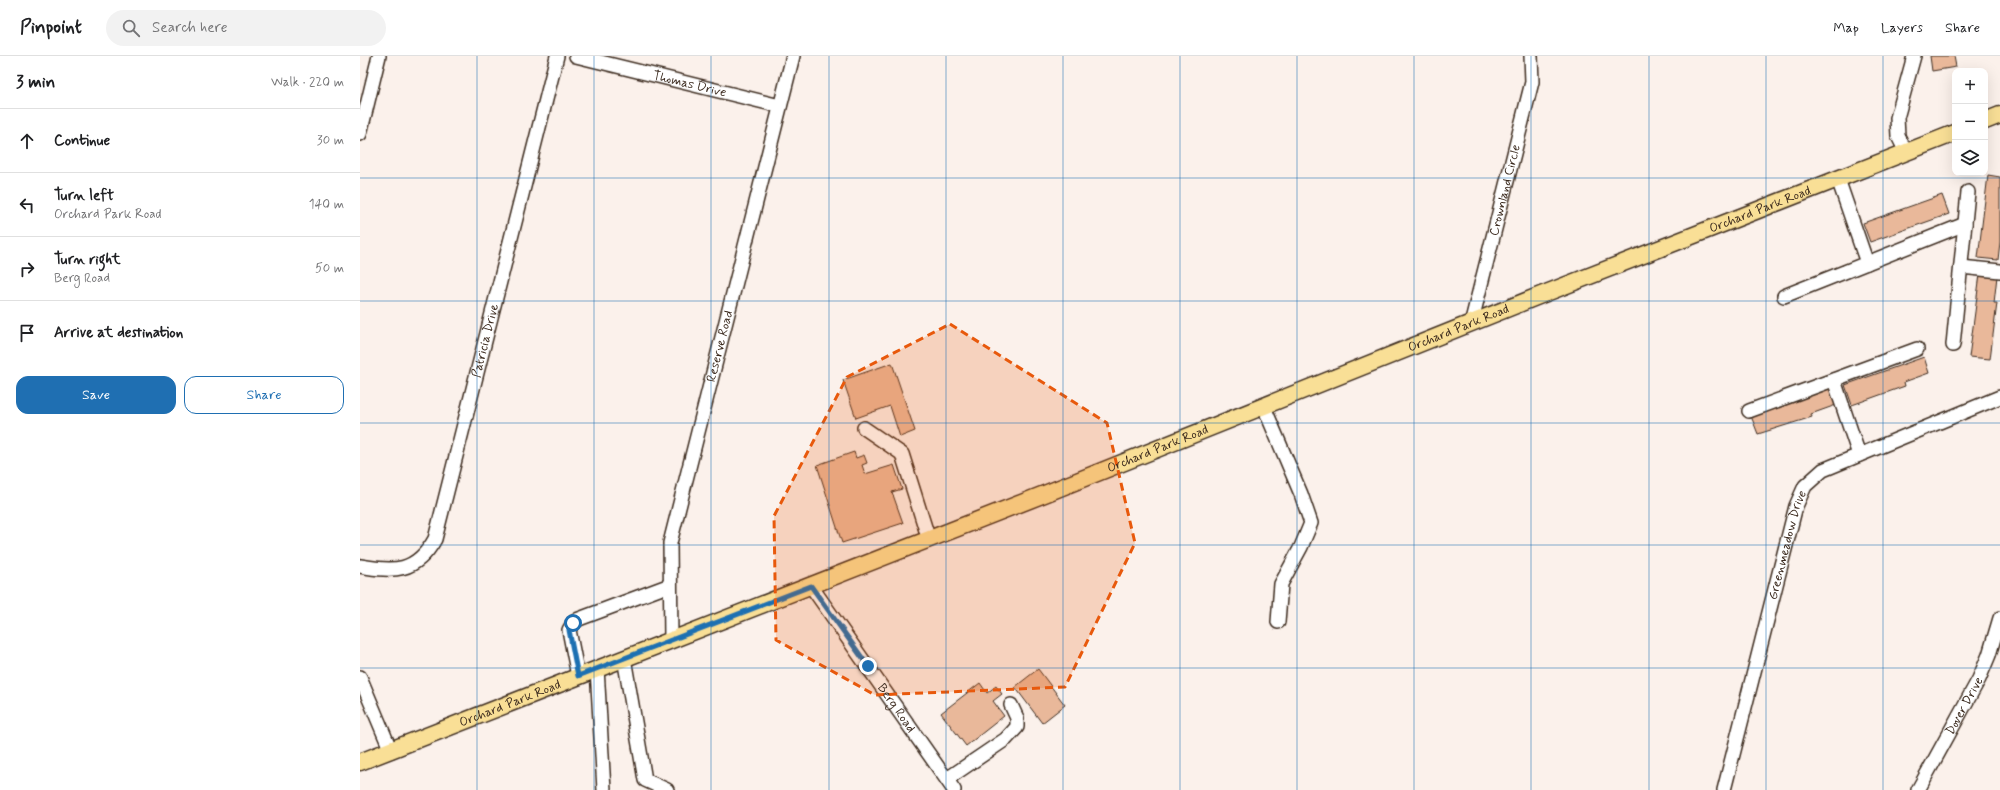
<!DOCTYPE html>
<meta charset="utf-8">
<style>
:root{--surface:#fff;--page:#f2f2f2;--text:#202124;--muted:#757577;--line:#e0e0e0;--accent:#1f6fb2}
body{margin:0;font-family:Mynerve,sans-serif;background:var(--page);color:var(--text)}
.controls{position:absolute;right:12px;top:12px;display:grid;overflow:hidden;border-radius:8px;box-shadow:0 4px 16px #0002}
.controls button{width:36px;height:36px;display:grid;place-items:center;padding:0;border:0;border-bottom:1px solid var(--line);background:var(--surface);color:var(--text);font:20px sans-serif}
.stop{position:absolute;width:12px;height:12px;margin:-9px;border:3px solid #1f6fb2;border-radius:50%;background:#fff}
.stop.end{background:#1f6fb2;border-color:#fff;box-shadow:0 1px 4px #0008}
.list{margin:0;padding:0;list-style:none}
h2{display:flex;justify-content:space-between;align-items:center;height:52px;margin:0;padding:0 16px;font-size:17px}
h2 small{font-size:13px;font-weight:400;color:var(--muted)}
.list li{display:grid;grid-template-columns:26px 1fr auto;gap:12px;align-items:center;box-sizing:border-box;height:64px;padding:0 16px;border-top:1px solid var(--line)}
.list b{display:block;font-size:15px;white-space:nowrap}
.list p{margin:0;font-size:13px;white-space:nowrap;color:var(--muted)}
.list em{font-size:13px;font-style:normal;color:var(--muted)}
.actions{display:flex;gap:8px;padding:12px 16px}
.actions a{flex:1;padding:9px 0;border:1px solid var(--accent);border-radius:12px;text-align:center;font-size:14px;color:var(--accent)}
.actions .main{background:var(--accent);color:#fff}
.icon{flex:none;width:22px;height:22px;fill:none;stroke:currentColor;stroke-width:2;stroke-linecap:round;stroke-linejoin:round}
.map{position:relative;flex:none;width:1640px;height:734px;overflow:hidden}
header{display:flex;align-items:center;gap:24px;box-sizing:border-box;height:56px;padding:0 20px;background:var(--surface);border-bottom:1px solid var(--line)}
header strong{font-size:19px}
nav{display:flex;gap:22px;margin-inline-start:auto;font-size:14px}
.search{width:280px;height:36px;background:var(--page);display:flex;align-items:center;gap:10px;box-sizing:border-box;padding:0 14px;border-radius:22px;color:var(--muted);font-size:15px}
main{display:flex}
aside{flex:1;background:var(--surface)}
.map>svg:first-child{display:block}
</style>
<header>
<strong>Pinpoint</strong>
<div class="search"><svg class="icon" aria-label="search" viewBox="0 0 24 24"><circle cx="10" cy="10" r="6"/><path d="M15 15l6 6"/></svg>Search here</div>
<nav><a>Map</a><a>Layers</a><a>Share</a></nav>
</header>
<main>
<aside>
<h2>3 min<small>Walk · 220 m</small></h2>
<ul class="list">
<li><svg class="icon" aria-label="ahead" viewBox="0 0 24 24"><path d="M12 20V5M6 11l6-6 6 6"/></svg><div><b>Continue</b></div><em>30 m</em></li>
<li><svg class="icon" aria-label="left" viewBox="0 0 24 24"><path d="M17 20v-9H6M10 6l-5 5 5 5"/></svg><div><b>Turn left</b><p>Orchard Park Road</p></div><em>140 m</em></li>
<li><svg class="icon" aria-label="right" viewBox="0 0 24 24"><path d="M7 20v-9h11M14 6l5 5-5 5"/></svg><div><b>Turn right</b><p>Berg Road</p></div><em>50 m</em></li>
<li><svg class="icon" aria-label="arrive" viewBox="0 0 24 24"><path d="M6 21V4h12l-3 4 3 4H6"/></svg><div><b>Arrive at destination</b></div></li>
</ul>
<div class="actions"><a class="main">Save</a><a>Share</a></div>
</aside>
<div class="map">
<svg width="1640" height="734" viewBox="0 0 1640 734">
<rect width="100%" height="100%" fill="#fbf1eb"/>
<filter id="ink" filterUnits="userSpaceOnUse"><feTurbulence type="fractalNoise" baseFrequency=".025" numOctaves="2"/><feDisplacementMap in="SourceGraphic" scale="8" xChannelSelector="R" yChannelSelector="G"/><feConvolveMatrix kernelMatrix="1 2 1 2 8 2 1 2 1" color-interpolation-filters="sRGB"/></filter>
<g filter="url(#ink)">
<path fill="#e9b89a" stroke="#3b2a1e" d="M1570,0H1594L1596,11L1572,15Z
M1628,119L1640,121V186L1638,204L1618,202Z
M1582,139L1589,158L1510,186L1503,167Z
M1620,218L1637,220L1634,247H1637L1630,303L1609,301Z
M1564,301L1569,317L1544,326L1545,330L1492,349L1485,329Z
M532,307L555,375L540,381L530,350L496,362L483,324Z
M1470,332L1476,349L1451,358L1452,361L1398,378L1391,360Z
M494,396L496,402L504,399L507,407L502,409L505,418L534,409L542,433L532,436L543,467L482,487L457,409Z
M678,613L705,649L682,667L655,631Z
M620,627L627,637L636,630L642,638L633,645L644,660L606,690L581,657Z"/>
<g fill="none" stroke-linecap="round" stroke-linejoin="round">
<g stroke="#3b2a1e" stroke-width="16">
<g id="minor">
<path id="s1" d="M216,0L420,50"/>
<path d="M0,78L19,0"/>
<path d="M1546,96L1538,80L1537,62L1554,0"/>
<path d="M1478,123L1507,207"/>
<path d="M1601,211L1640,215"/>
<path d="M1424,240L1605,168"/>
<path id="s2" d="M1111,268L1172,26L1171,0"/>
<path d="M1593,289L1608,136"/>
<path d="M1474,324L1499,399"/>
<path d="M904,351L941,438L951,467L941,491L921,528L918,566"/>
<path d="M1389,355L1557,293"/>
<path d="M504,372L542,398L569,484"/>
<path id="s3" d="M0,510C34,516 56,517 75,483L197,0"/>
<path id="s4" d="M451,530L594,734"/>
<path id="s5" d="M311,584L310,487L433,0"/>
<path d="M264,602L285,724L307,734"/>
<path d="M237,612L244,734"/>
<path d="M218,620L209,574L213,567L219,563L310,529"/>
<path d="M0,621L31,695"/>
<path d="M587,723L646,683L657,671V662L651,649"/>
<path id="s6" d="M1364,734L1436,450L1445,430L1463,414L1640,341"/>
<path id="s7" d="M1558,734L1619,623L1629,599L1640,562"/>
</g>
</g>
<g stroke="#3b2a1e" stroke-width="19">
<g id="major">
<path d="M1625,65L1640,59"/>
<path id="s8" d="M0,706L687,437L1181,239L1595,77"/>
</g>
</g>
<use href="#minor" stroke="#fff" stroke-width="13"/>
<use href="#major" stroke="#f9df96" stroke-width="16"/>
</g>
</g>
<g fill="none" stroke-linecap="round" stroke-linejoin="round" filter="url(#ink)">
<path stroke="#1f6fb2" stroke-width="5" d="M213,567L209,574L218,620L451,530L508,610"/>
</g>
<path fill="#e8590c" fill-opacity="0.2" stroke="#e8590c" stroke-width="3" stroke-dasharray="8 5" stroke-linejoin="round" d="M590,268L747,367L775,487L705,631L515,639L416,584L414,460L487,321Z"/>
<path fill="none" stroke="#1f6fb2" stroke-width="1" stroke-opacity="0.55" d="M117,0V734M234,0V734M351,0V734M469,0V734M586,0V734M703,0V734M820,0V734M937,0V734M1054,0V734M1171,0V734M1289,0V734M1406,0V734M1523,0V734M0,122H1640M0,245H1640M0,367H1640M0,489H1640M0,612H1640"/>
<g text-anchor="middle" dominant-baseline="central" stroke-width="3.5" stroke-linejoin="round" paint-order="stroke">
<g font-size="13" fill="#3b2a1e" stroke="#fff">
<text stroke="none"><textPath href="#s1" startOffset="117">Thomas Drive</textPath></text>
<text stroke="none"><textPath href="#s2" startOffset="138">Crownland Circle</textPath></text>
<text stroke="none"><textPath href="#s8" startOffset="1505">Orchard Park Road</textPath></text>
<text stroke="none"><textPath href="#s8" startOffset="1181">Orchard Park Road</textPath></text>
<text stroke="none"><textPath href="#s3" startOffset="292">Patricia Drive</textPath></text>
<text stroke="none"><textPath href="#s5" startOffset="300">Reserve Road</textPath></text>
<text stroke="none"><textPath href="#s8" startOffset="857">Orchard Park Road</textPath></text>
<text stroke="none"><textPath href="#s6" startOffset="253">Greenmeadow Drive</textPath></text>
<text stroke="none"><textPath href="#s8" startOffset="161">Orchard Park Road</textPath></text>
<text stroke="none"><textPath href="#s7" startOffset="96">Dover Drive</textPath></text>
<text stroke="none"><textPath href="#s4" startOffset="149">Berg Road</textPath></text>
</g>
</g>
</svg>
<div class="controls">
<button>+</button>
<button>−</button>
<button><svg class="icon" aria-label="layers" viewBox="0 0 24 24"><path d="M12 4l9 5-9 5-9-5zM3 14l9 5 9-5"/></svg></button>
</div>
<div class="stop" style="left:213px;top:567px"></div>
<div class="stop end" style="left:508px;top:610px"></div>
</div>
</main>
